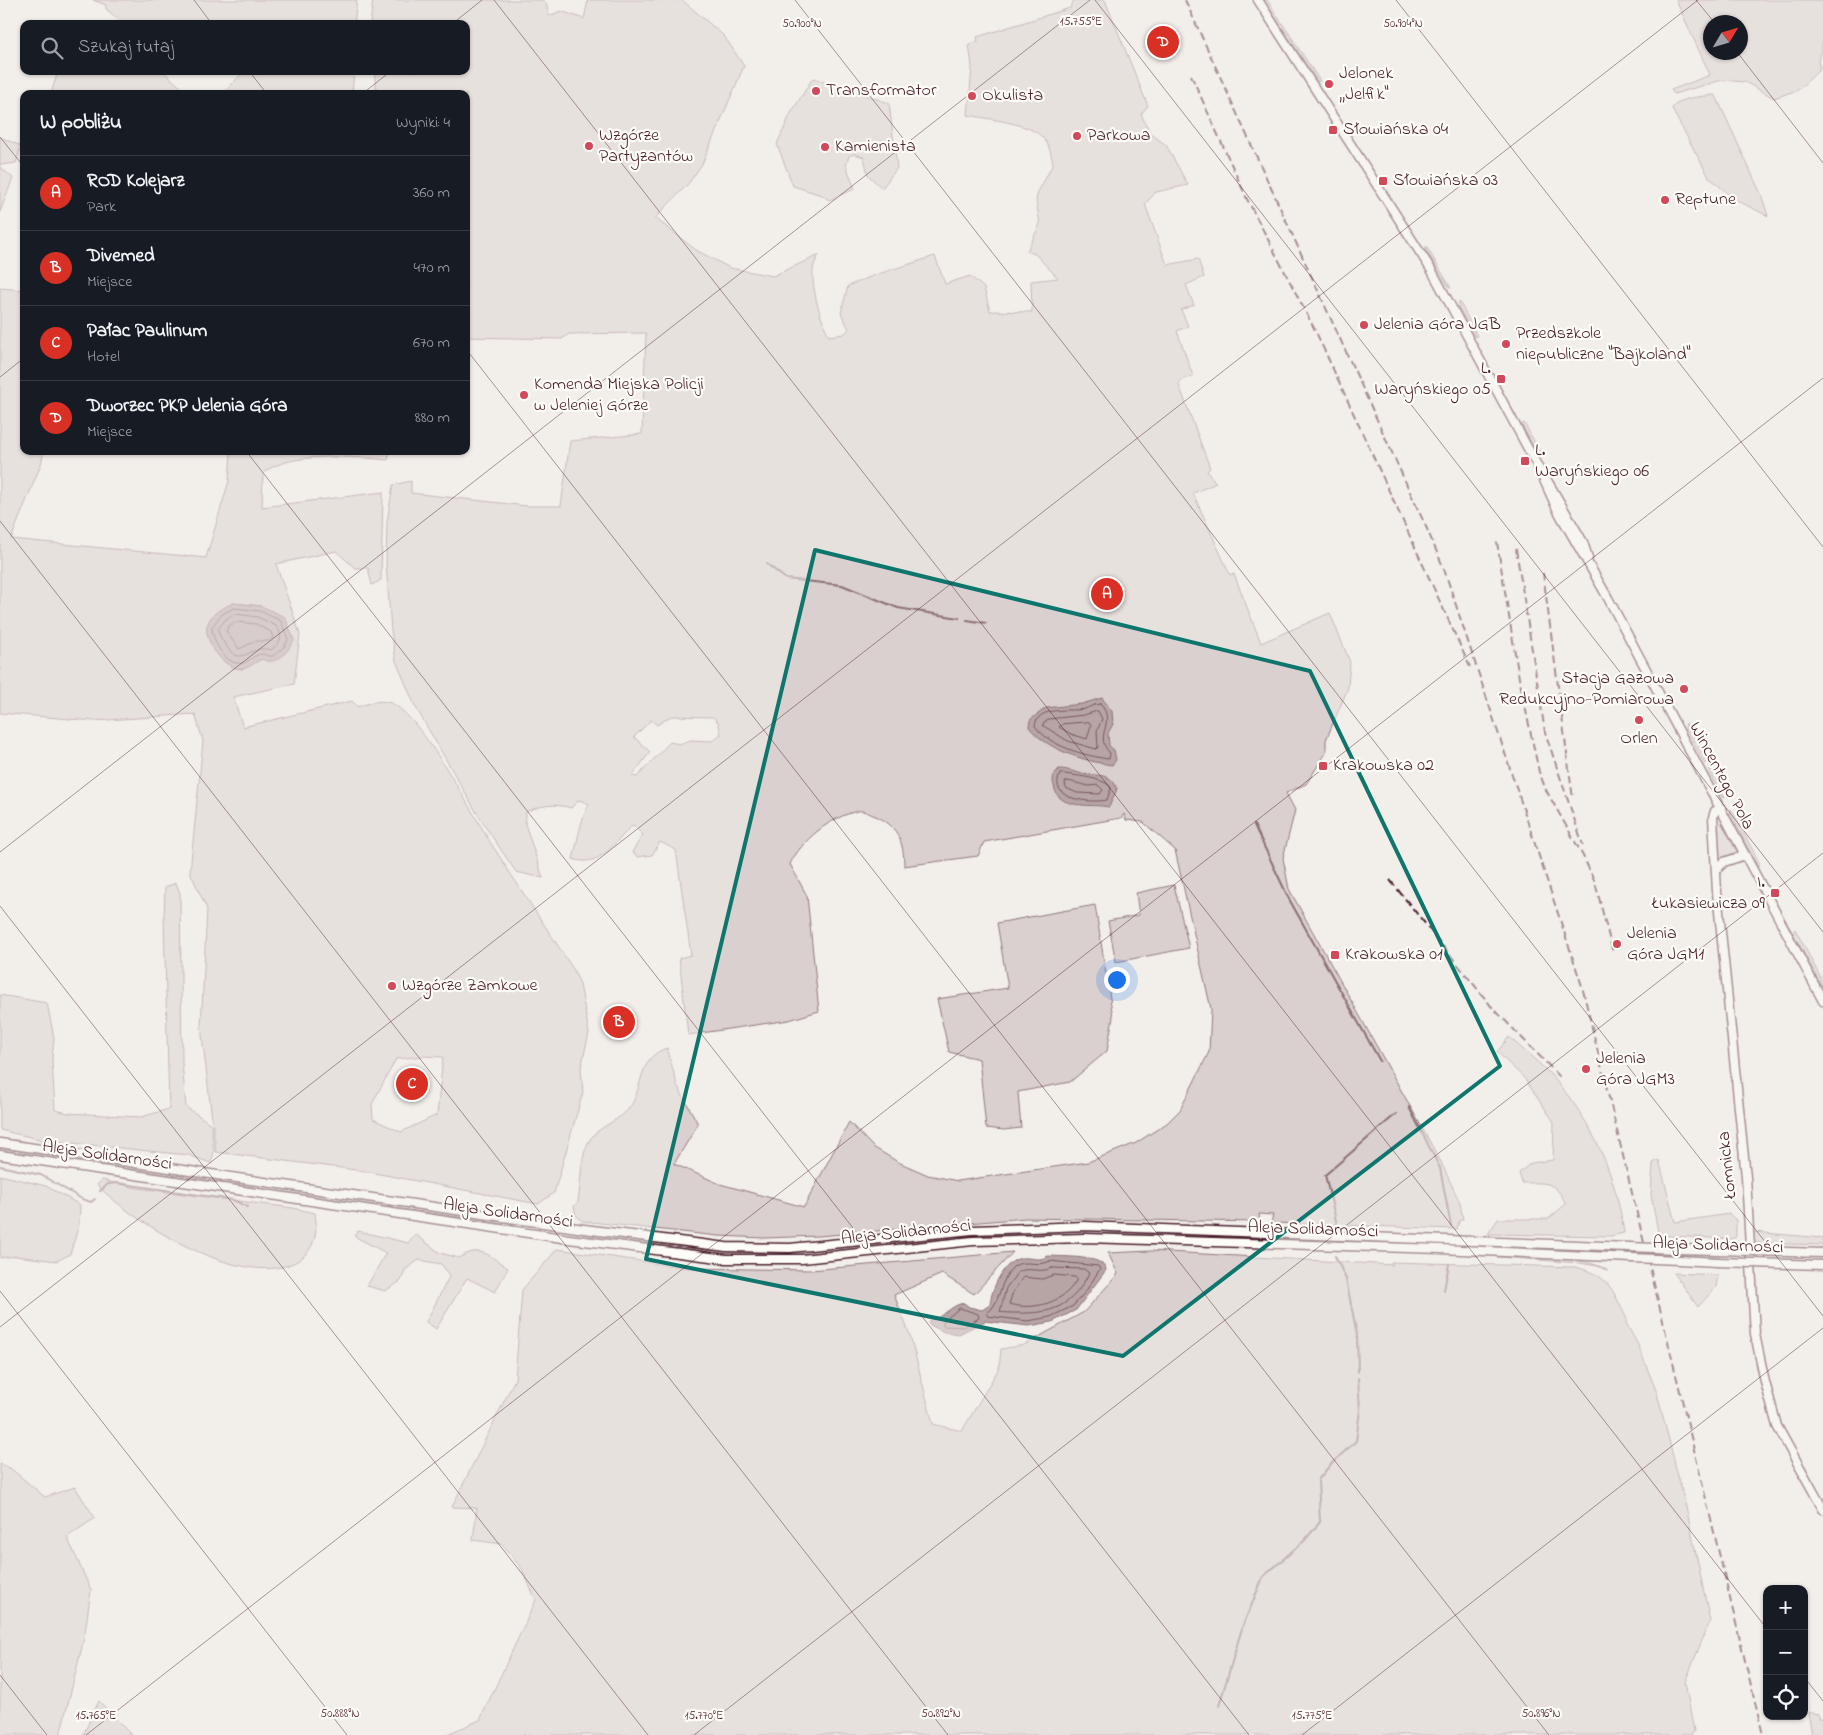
<!DOCTYPE html>
<html lang="pl">
<meta charset="utf-8">
<style>
:root{--surface:#171b24;--page:#242831;--text:#f1f3f6;--muted:#9ea1a6;--line:#363941;--accent:#d93025}
body{margin:0;font-family:"Indie Flower",sans-serif;background:var(--page);color:var(--text)}
.controls{position:absolute;right:15px;bottom:15px;display:grid;overflow:hidden;border-radius:10px;box-shadow:0 1px 4px #0004}
.controls button{width:45px;height:45px;display:grid;place-items:center;padding:0;border:0;border-bottom:1px solid var(--line);background:var(--surface);color:var(--text);font:25px sans-serif}
.compass{position:absolute;left:1703px;top:15px;width:45px;height:45px;border-radius:50%;background:var(--surface);box-shadow:0 1px 4px #0004;rotate:52deg}
.you{position:absolute;left:1116px;top:979px;width:18px;height:18px;margin:-12px;border:4px solid #fff;border-radius:50%;background:#1a73e8;box-shadow:0 0 0 8px #1a73e833}
.badge{display:grid;place-items:center;width:32px;height:32px;border-radius:50%;background:var(--accent);color:#fff;font-size:16px;font-weight:700}
.pin{position:absolute;translate:-50% -50%;border:2px solid #fff;box-shadow:0 1px 5px #0006}
.list{margin:0;padding:0;list-style:none}
h2{display:flex;justify-content:space-between;align-items:center;height:65px;margin:0;padding:0 20px;font-size:21px}
h2 small{font-size:16px;font-weight:400;color:var(--muted)}
.list li{display:grid;grid-template-columns:32px 1fr auto;gap:15px;align-items:center;box-sizing:border-box;height:75px;padding:0 20px;border-top:1px solid var(--line)}
.list b{display:block;font-size:19px;white-space:nowrap}
.list p{margin:0;font-size:16px;white-space:nowrap;color:var(--muted)}
.list em{font-size:16px;font-style:normal;color:var(--muted)}
.icon{flex:none;width:28px;height:28px;fill:none;stroke:currentColor;stroke-width:2;stroke-linecap:round;stroke-linejoin:round}
.map{position:relative;flex:none;width:1823px;height:1735px;overflow:hidden}
.search{position:absolute;background:var(--surface);box-shadow:0 1px 4px #0004;left:20px;top:20px;width:450px;height:55px;display:flex;align-items:center;gap:12px;box-sizing:border-box;padding:0 18px;border-radius:10px;color:var(--muted);font-size:19px}
.panel{position:absolute;background:var(--surface);box-shadow:0 1px 4px #0004;left:20px;top:90px;width:450px;height:365px;border-radius:10px}
.map>svg:first-child{display:block}
</style>
<div class="map">
<svg width="1823" height="1735" viewBox="0 0 1823 1735">
<rect width="100%" height="100%" fill="#f2efeb"/>
<filter id="ink" filterUnits="userSpaceOnUse"><feTurbulence type="fractalNoise" baseFrequency=".02" numOctaves="2"/><feDisplacementMap in="SourceGraphic" scale="10" xChannelSelector="R" yChannelSelector="G"/><feConvolveMatrix kernelMatrix="1 2 1 2 8 2 1 2 1" color-interpolation-filters="sRGB"/></filter>
<g filter="url(#ink)">
<path fill="#d9d0cf" stroke="#92787d" fill-rule="evenodd" d="M93,0H357L354,24H124L106,9V5Z
M373,0H542L546,3L549,16L561,11L584,19L588,0H682L724,36L744,66L702,164L688,184L655,218L696,250L730,268L773,276L819,255C817,258 815,262 814,265C809,282 821,321 829,336L844,334L849,329L841,313L848,286L875,275L935,256L945,284L970,276L984,288L990,311L1032,312L1031,281L1058,278L1035,254L1027,251L1040,224L1036,200L1038,192L1053,164C1051,154 1050,146 1043,138C1031,123 987,119 968,115L972,66L969,45L978,41L977,37L1070,8L1074,0H1105L1148,106L1141,114L1150,133L1166,145L1188,185L1156,192L1145,204L1167,265L1198,259L1204,277L1186,285L1194,305L1181,310L1188,326L1177,331L1193,376L1181,380L1179,385L1210,468L1207,471L1216,483L1193,493L1230,575L1234,574L1261,643L1330,613L1350,662L1348,688L1326,740V753L1306,784L1286,793L1295,810L1283,858L1289,889L1440,1160L1460,1203L1463,1219L1459,1221L1457,1229L1271,1223L1273,1215L1259,1214L1260,1222L1026,1218L819,1236L765,1238L718,1236L582,1221L576,1215L574,1206L578,1202C581,1184 580,1161 587,1145C595,1125 621,1123 632,1104C644,1082 639,1057 667,1048L677,1085L698,1124L674,1164L720,1184L804,1207L849,1122L873,1147L898,1162L928,1175L958,1181L1088,1162L1136,1143L1167,1123L1180,1110L1209,1052L1211,1009L1175,850L1143,822L1126,820L1124,814L1121,818L984,842L978,856L904,866C904,841 897,824 873,815C868,813 863,810 858,811C830,817 802,840 790,864L807,896L819,1011L789,1020L688,1035L679,958L691,955L676,850L660,842L652,855L638,857L632,852L643,835L633,825C615,841 601,869 573,859C578,840 580,821 589,804L579,800L571,808C554,803 541,805 526,812L525,824L543,878L516,872L481,820L415,706L396,661L391,630L386,563L387,522L393,485L411,481V493L527,506H561L570,441L642,434L646,333L569,334L562,339L466,337V94H377L374,71H466V24H370ZM671,716L713,717L718,722L721,734L712,741L691,740L679,744L670,742L637,777L632,776L650,752L634,737L651,720L657,725Z
M1264,0H1267L1320,81L1318,82Z
M1676,0H1823V40L1818,61L1820,69L1798,90L1774,98L1745,82L1722,80L1674,94L1671,90L1710,75ZM1710,22H1740V52H1710Z
M58,71H163L188,94H51Z
M244,71H354L352,94H223Z
M813,78L889,103L897,168L882,188L868,175L864,157L854,154L849,156L846,165L855,189L829,200L822,195L793,186L777,144L791,113Z
M1713,95L1716,96L1761,194L1768,216L1734,199L1709,177L1674,113L1672,108C1681,97 1700,97 1713,95Z
M0,137L21,146L16,163L0,165Z
M0,167L13,178L0,212Z
M1426,246L1451,288L1448,286L1426,250Z
M0,288L24,290V451H44L41,464L11,539L206,558L229,481L231,451H390L388,460C355,457 289,451 263,473L262,507L383,492L381,580L372,585L368,568H355L336,551L276,564L300,634L294,684L233,697L243,727L352,701L358,707C368,703 380,699 391,703C421,716 472,813 492,845C518,886 546,927 573,969L580,984L589,1033L581,1068L583,1092L554,1193L538,1204L364,1171L216,1152L201,1027L207,909L190,872L203,741L195,714L93,721L0,713ZM233,603L261,606L262,659L255,662L222,660C201,627 200,624 233,603ZM424,1056L443,1057L437,1115L401,1132L373,1119L372,1104L396,1059Z
M1459,301L1477,336L1475,337L1459,308Z
M1524,423L1540,452L1535,449L1523,427L1522,424Z
M1686,723L1707,762L1705,764L1685,728Z
M1711,769L1725,798L1721,796L1708,770Z
M1731,809L1760,864L1758,867L1730,813Z
M1719,823L1722,824L1737,852L1721,858L1719,856L1717,826Z
M176,883L180,893L182,1063L186,1107L211,1124L214,1152L211,1163L188,1155L43,1140L0,1130V995L47,1003L54,1038L52,1060L55,1110L68,1113L141,1117L169,1109L164,919L165,887Z
M1174,885L1189,948L1116,962L1108,921L1139,915L1136,893Z
M1095,905L1113,1017L1107,1051L1070,1082L1018,1092L1021,1128L1004,1130L986,1128L979,1059L949,1052L937,999L1008,988L997,923Z
M1795,929L1823,982V988L1793,933Z
M1509,1037C1523,1050 1539,1062 1552,1076C1592,1121 1616,1174 1624,1233L1610,1236L1488,1234L1498,1219H1548L1566,1204C1554,1180 1547,1183 1522,1183L1519,1173L1531,1163L1553,1160L1554,1122L1524,1078L1497,1052Z
M0,1147L15,1150L547,1228L389,1208L53,1159L0,1151Z
M1659,1160L1675,1222L1729,1214L1736,1220V1237L1732,1239L1669,1236L1658,1232L1651,1195L1653,1163Z
M0,1175L46,1186L80,1205L79,1225L70,1254L57,1261L16,1256L0,1258Z
M102,1180L137,1188L293,1208L315,1213C318,1231 315,1249 299,1260C247,1293 134,1223 97,1185Z
M1050,1230H1121L1457,1244L1336,1243L1121,1234H1051L973,1237L816,1254L750,1256L696,1252L589,1237L590,1233L697,1249L761,1253L800,1251L972,1233Z
M358,1231L408,1243L415,1234L440,1253L459,1258C481,1244 489,1256 508,1268L495,1292L467,1278L436,1329L426,1322L450,1275L441,1264L419,1260L405,1270L401,1281L385,1291L367,1286L386,1253L354,1236Z
M1753,1232L1823,1238V1245L1754,1243Z
M1497,1245L1628,1251V1254L1497,1249Z
M557,1249L688,1268L811,1270L1013,1252L974,1294L942,1274L894,1295L910,1335L933,1424L962,1431L999,1368L1001,1349L1024,1345L1084,1312L1118,1274L1108,1253L1151,1251L1393,1265L1391,1262L1575,1267C1610,1275 1612,1290 1627,1319L1626,1323L1638,1345L1657,1393L1687,1511L1710,1621L1685,1682L1694,1731L1691,1735H445L480,1720L536,1600L522,1569L502,1544L473,1540L477,1508L452,1507L515,1379L522,1290Z
M1680,1253L1715,1255V1257L1681,1256Z
M1497,1257C1523,1258 1589,1255 1608,1271L1597,1266L1579,1263Z
M1674,1273L1718,1275L1716,1287L1698,1307Z
M0,1464L10,1468L45,1497L75,1487L95,1518L67,1537L91,1590L84,1639L60,1735H0Z
M99,1701L131,1735H83Z
M1808,1712L1818,1714L1819,1718H1823V1735H1812Z"/>
<path fill="#b7a5a6" stroke="#8b6f75" d="M233,603L261,606L285,617L294,640C288,652 276,667 262,659C255,662 248,669 241,669C224,669 204,642 207,626C210,613 223,608 233,603Z
M1102,698L1112,711L1113,724L1108,733L1109,746L1114,750L1116,760L1112,765C1084,761 1047,750 1029,727L1030,720L1046,708L1082,704Z
M1059,769C1070,769 1081,775 1091,775C1103,775 1113,776 1117,789L1109,807C1091,803 1058,811 1054,786C1052,779 1053,774 1059,769Z
M1048,1256C1061,1257 1105,1255 1106,1270L1076,1310L1052,1322L1029,1326L985,1321L959,1334L944,1332L928,1324L930,1320C944,1318 950,1305 964,1303L969,1307L982,1310L990,1305C991,1289 1004,1260 1022,1258C1032,1257 1039,1262 1048,1256Z"/>
<g fill="none" stroke-linecap="round" stroke-linejoin="round">
<path stroke="#76555c" stroke-width="1" d="M234,608L260,611L281,621L288,639L285,646L273,656C268,657 267,654 262,654C255,654 250,661 243,663C226,667 212,641 212,627L221,615Z
M235,614L258,617L276,626C284,637 281,642 271,650C248,643 242,671 225,644C221,639 219,635 218,629L225,620Z
M237,622L256,624L271,632L273,638L269,641H256L239,649L226,631L229,626Z
M1100,704C1118,722 1092,735 1110,753L1109,759C1085,756 1049,746 1035,726C1037,705 1071,712 1085,709C1090,707 1094,704 1100,704Z
M1098,711L1102,719L1097,731L1098,747L1096,749L1068,741L1042,725L1049,719L1084,715Z
M1089,722L1091,725L1087,739L1071,734L1059,727L1063,724Z
M1065,774C1077,776 1106,778 1111,788L1107,800C1092,803 1047,801 1060,774Z
M1068,781L1089,786L1098,785L1103,790L1100,794L1077,793L1066,788L1065,783Z
M1050,1261L1098,1266L1100,1269L1086,1291L1073,1306L1050,1317L1028,1321L987,1316V1313C1001,1304 999,1280 1013,1267C1024,1258 1038,1268 1050,1261Z
M1052,1268L1084,1269L1089,1273C1072,1307 1052,1314 1016,1313C1010,1313 1005,1313 1000,1312L1006,1288L1018,1272C1029,1266 1040,1274 1052,1268Z
M1054,1275L1075,1277L1077,1279C1065,1303 1033,1311 1009,1304L1013,1292L1023,1277L1042,1279Z
M960,1308L978,1314L979,1318L964,1327L943,1326V1322Z"/>
<path stroke="#8b6f75" stroke-width="2" d="M767,564L786,579L842,585L898,608L959,618
M967,620L986,623
M1254,825L1289,899L1380,1061
M1409,1107L1440,1168L1451,1226
M0,1166L41,1175L82,1199L91,1202L95,1199
M100,1191L108,1184L117,1183L233,1200L248,1207
M1337,1225L1325,1175L1396,1114
M1335,1256L1346,1279L1357,1335L1358,1372
M1444,1290L1449,1264
M1219,1706L1242,1628L1263,1577L1305,1540L1320,1522L1318,1480L1331,1464L1356,1441L1360,1410L1358,1378"/>
<g stroke="#4a1f2b" stroke-width="11">
<path id="secondary" d="M1258,0L1432,271L1539,469L1558,511L1608,598L1823,1001
M1548,482L1583,542L1588,558
M1721,808L1715,811L1713,817L1717,892L1746,1177L1755,1334L1765,1382L1777,1426L1823,1509
M1716,870L1724,862L1745,855
M0,1143L584,1229L726,1247L790,1248L972,1230L1085,1226L1629,1247
M0,1155L569,1239L726,1259H802L973,1241L1085,1238L1440,1249L1632,1258
M1677,1249L1717,1250
M1679,1260L1717,1262"/>
</g>
<use href="#secondary" stroke="#fdfcf7" stroke-width="8"/>
<path stroke="#4a1f2b" stroke-width="2" stroke-dasharray="8 4" stroke-linecap="butt" d="M1185,0L1427,529L1444,569L1582,986L1763,1735
M1191,75L1247,199L1316,332L1470,667
M1497,542L1519,678L1539,772L1546,790L1583,856L1595,882L1613,953
M1516,549L1545,732L1583,845
M1543,573L1573,799
M1390,880L1491,1006L1561,1078"/>
<g stroke="#4a1f2b" stroke-width="11" stroke-linecap="butt">
<path id="secondary-bridge" d="M1629,1247L1677,1249
M1717,1250L1823,1253
M1632,1258L1679,1260
M1717,1262L1823,1265"/>
</g>
<use href="#secondary-bridge" stroke="#fdfcf7" stroke-width="8"/>
</g>
</g>
<path d="M0 0H1823V1735H0ZM815,550L1310,671L1500,1066L1123,1356L646,1259Z" fill="#f2efeb" fill-opacity=".55" fill-rule="evenodd"/>
<path fill="none" stroke="#0f766e" stroke-width="4" stroke-linejoin="round" d="M815,550L1310,671L1500,1066L1123,1356L646,1259Z"/>
<path fill="none" stroke="#4a1f2b" stroke-width="1" stroke-opacity="0.45" d="M194,0L212,24M494,0L1767,1629M795,0L1823,1316M1095,0L1823,932M1396,0L1823,547M1696,0L1714,22M452,24L482,0M1737,52L1823,163M249,71L267,94M362,94L391,71M0,137L24,167M466,349L1549,1735M0,377L24,358M246,451L1249,1735M0,521L948,1735M0,852L1090,0M0,906L648,1735M0,1291L347,1735M0,1327L1698,0M0,1675L47,1735M1804,1677L1823,1701M86,1735L1823,378M694,1735L1823,853M1302,1735L1823,1328"/>
<g fill="#d1495b" stroke="#fdfcf7" stroke-width="2">
<circle cx="1329" cy="84" r="5"/>
<circle cx="816" cy="91" r="5"/>
<circle cx="972" cy="96" r="5"/>
<rect x="1328" y="125" width="10" height="10" rx="2.5"/>
<circle cx="1077" cy="136" r="5"/>
<circle cx="589" cy="146" r="5"/>
<circle cx="825" cy="147" r="5"/>
<rect x="1378" y="176" width="10" height="10" rx="2.5"/>
<circle cx="1665" cy="200" r="5"/>
<circle cx="1364" cy="325" r="5"/>
<circle cx="1506" cy="344" r="5"/>
<rect x="1496" y="374" width="10" height="10" rx="2.5"/>
<circle cx="524" cy="395" r="5"/>
<rect x="1520" y="456" width="10" height="10" rx="2.5"/>
<circle cx="1684" cy="689" r="5"/>
<circle cx="1639" cy="720" r="5"/>
<rect x="1318" y="761" width="10" height="10" rx="2.5"/>
<rect x="1770" y="888" width="10" height="10" rx="2.5"/>
<circle cx="1617" cy="944" r="5"/>
<rect x="1330" y="950" width="10" height="10" rx="2.5"/>
<circle cx="392" cy="986" r="5"/>
<circle cx="1586" cy="1069" r="5"/>
</g>
<g text-anchor="middle" dominant-baseline="central" stroke-width="4.5" stroke-linejoin="round" paint-order="stroke">
<g font-size="18" fill="#4a1f2b" stroke="#fdfcf7" text-anchor="start">
<text x="1339" y="74">Jelonek<tspan x="1339" dy="21">,,Jelfik"</tspan></text>
<text x="826" y="91">Transformator</text>
<text x="982" y="96">Okulista</text>
<text x="1343" y="130">Słowiańska 04</text>
<text x="599" y="136">Wzgórze<tspan x="599" dy="21">Partyzantów</tspan></text>
<text x="1087" y="136">Parkowa</text>
<text x="835" y="147">Kamienista</text>
<text x="1393" y="181">Słowiańska 03</text>
<text x="1675" y="200">Reptune</text>
<text x="1374" y="325">Jelenia Góra JGB</text>
<text x="1516" y="334">Przedszkole<tspan x="1516" dy="21">niepubliczne "Bajkoland"</tspan></text>
<text x="1491" y="369" text-anchor="end">L.<tspan x="1491" dy="21">Waryńskiego 05</tspan></text>
<text x="534" y="385">Komenda Miejska Policji<tspan x="534" dy="21">w Jeleniej Górze</tspan></text>
<text x="1535" y="451">L.<tspan x="1535" dy="21">Waryńskiego 06</tspan></text>
<text x="1674" y="679" text-anchor="end">Stacja Gazowa<tspan x="1674" dy="21">Redukcyjno-Pomiarowa</tspan></text>
<text x="1639" y="739" text-anchor="middle">Orlen</text>
<text x="1333" y="766">Krakowska 02</text>
<text x="1765" y="883" text-anchor="end">I.<tspan x="1765" dy="21">Łukasiewicza 09</tspan></text>
<text x="1627" y="934">Jelenia<tspan x="1627" dy="21">Góra JGM1</tspan></text>
<text x="1345" y="955">Krakowska 01</text>
<text x="402" y="986">Wzgórze Zamkowe</text>
<text x="1596" y="1059">Jelenia<tspan x="1596" dy="21">Góra JGM3</tspan></text>
</g>
<g font-size="18" fill="#4a1f2b" stroke="#fdfcf7">
<text transform="translate(1721 776) rotate(62)">Wincentego Pola</text>
<text transform="translate(107 1156) rotate(8)">Aleja Solidarności</text>
<text transform="translate(1728 1165) rotate(-96)">Łomnicka</text>
<text transform="translate(508 1214) rotate(8)">Aleja Solidarności</text>
<text transform="translate(1313 1230) rotate(2)">Aleja Solidarności</text>
<text transform="translate(906 1233) rotate(-6)">Aleja Solidarności</text>
<text transform="translate(1718 1246) rotate(2)">Aleja Solidarności</text>
</g>
</g>
<g font-size="12" text-anchor="middle" fill="#4a1f2b" stroke="#fdfcf7" stroke-width="4.5" stroke-linejoin="round" paint-order="stroke">
<text x="1081" y="25">15.755°E</text>
<text x="1403" y="27">50.904°N</text>
<text x="802" y="27">50.900°N</text>
<text x="340" y="1717">50.888°N</text>
<text x="941" y="1717">50.892°N</text>
<text x="1541" y="1717">50.896°N</text>
<text x="96" y="1719">15.765°E</text>
<text x="704" y="1719">15.770°E</text>
<text x="1312" y="1719">15.775°E</text>
</g>
</svg>
<div class="controls">
<button>+</button>
<button>−</button>
<button><svg class="icon" aria-label="locate" viewBox="0 0 24 24"><circle cx="12" cy="12" r="6"/><path d="M12 2v4M12 18v4M2 12h4M18 12h4"/></svg></button>
</div>
<svg class="compass" viewBox="-18 -18 36 36"><path d="M0-13l5 13h-10z" fill="#e53935"/><path d="M0 13l5-13h-10z" fill="#9ea1a6"/></svg>
<div class="you"></div>
<div class="pin badge" style="left:1107px;top:594px">A</div>
<div class="pin badge" style="left:619px;top:1022px">B</div>
<div class="pin badge" style="left:412px;top:1084px">C</div>
<div class="pin badge" style="left:1163px;top:42px">D</div>
<div class="search"><svg class="icon" aria-label="search" viewBox="0 0 24 24"><circle cx="10" cy="10" r="6"/><path d="M15 15l6 6"/></svg>Szukaj tutaj</div>
<section class="panel">
<h2>W pobliżu<small>Wyniki: 4</small></h2>
<ul class="list">
<li><span class="badge">A</span><div><b>ROD Kolejarz</b><p>Park</p></div><em>360 m</em></li>
<li><span class="badge">B</span><div><b>Divemed</b><p>Miejsce</p></div><em>470 m</em></li>
<li><span class="badge">C</span><div><b>Pałac Paulinum</b><p>Hotel</p></div><em>670 m</em></li>
<li><span class="badge">D</span><div><b>Dworzec PKP Jelenia Góra</b><p>Miejsce</p></div><em>880 m</em></li>
</ul>
</section>
</div>
